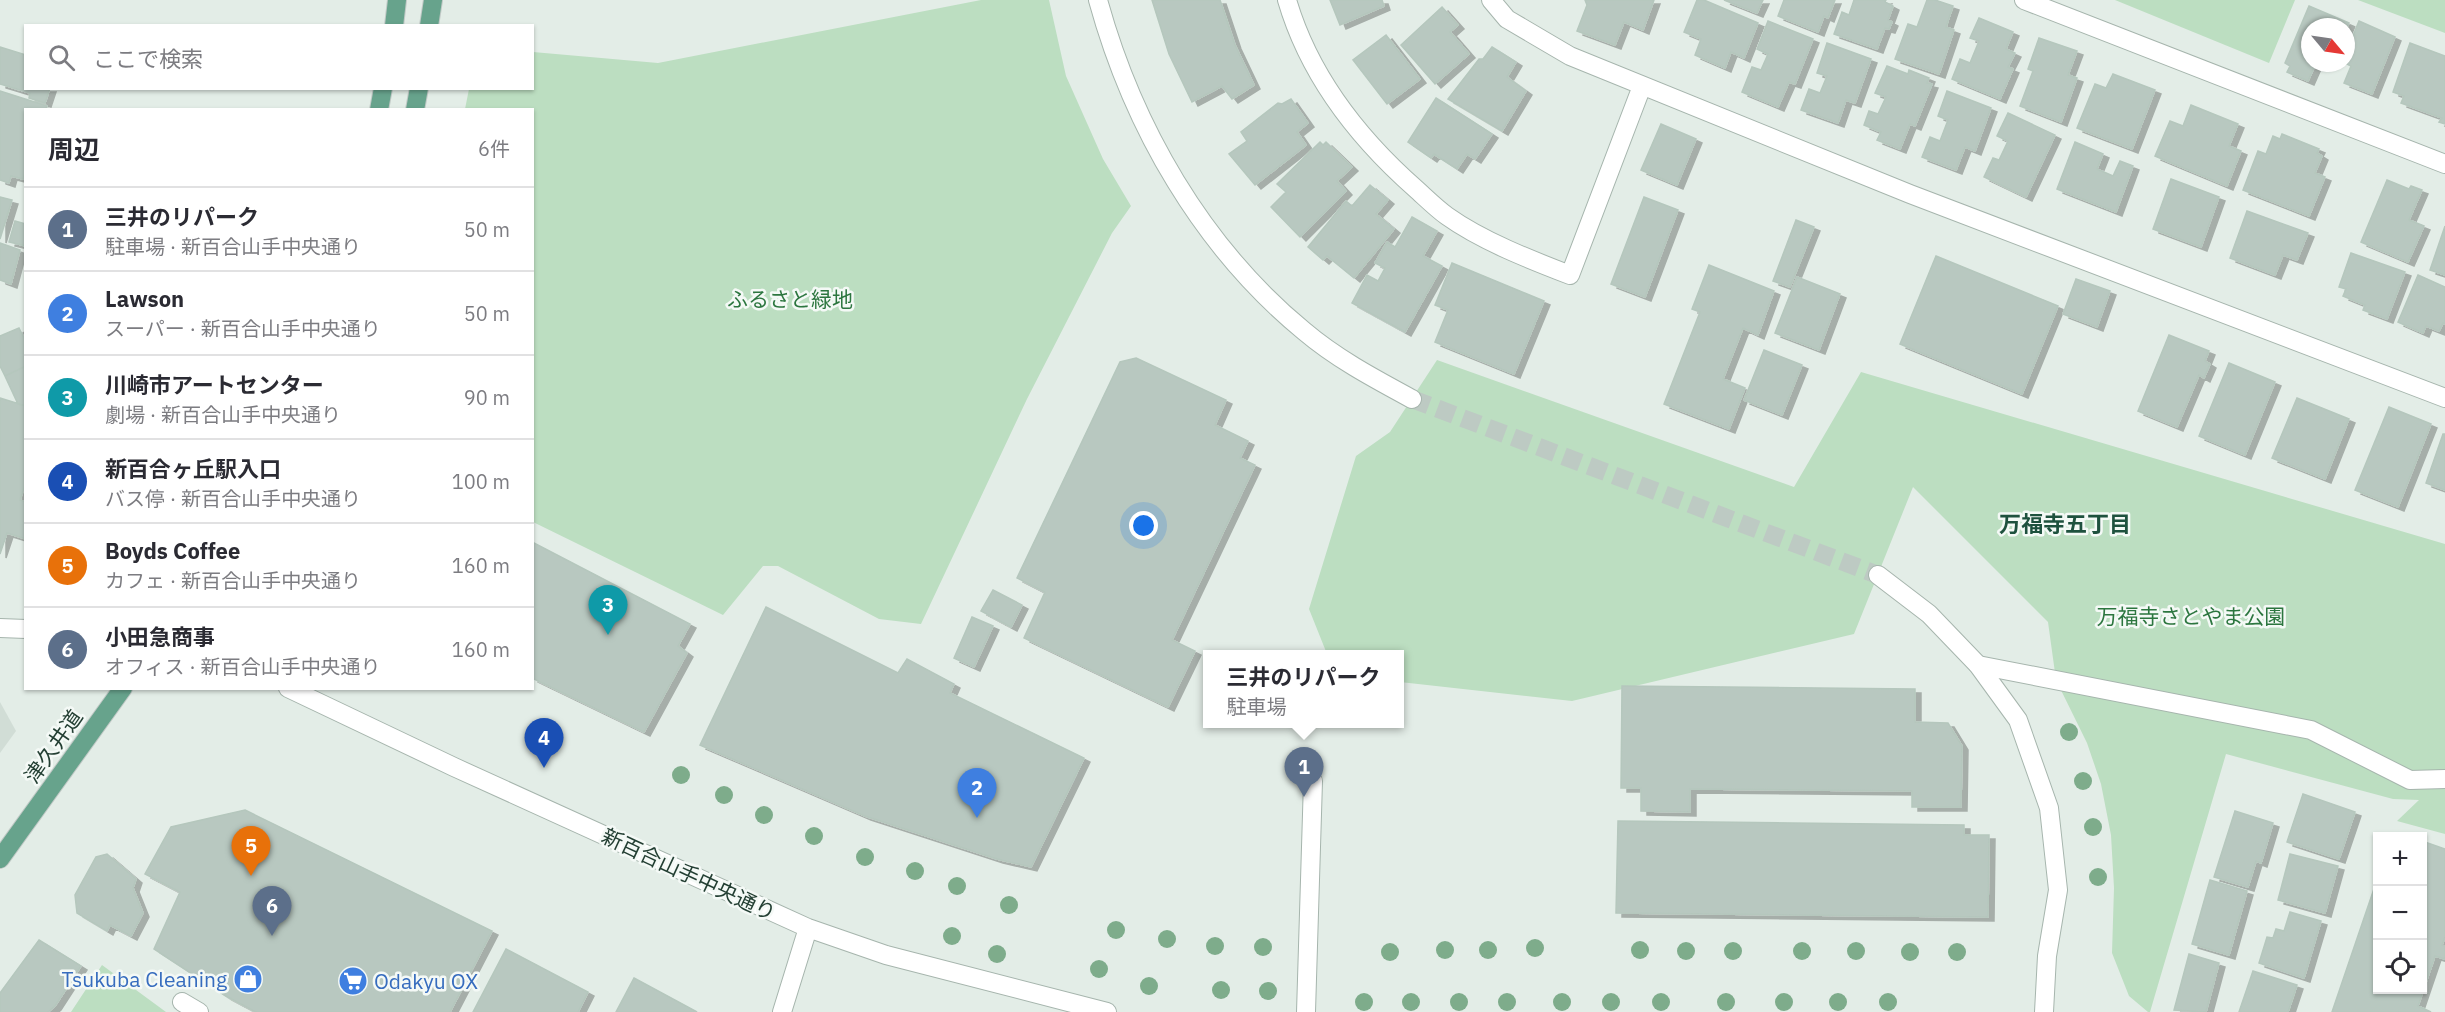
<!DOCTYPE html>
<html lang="ja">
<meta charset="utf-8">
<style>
:root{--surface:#fff;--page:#f2f2f3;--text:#2b2b33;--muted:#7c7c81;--line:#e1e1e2;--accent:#854945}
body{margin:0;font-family:"IBM Plex Sans","Noto Sans JP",sans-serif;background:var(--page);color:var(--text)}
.controls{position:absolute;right:18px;bottom:18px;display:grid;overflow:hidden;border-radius:0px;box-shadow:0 2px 4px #0004}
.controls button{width:54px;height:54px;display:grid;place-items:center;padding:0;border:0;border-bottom:2px solid var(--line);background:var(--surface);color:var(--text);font:30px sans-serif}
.compass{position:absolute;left:2301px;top:18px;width:54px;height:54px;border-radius:50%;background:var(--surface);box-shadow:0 2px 4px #0004;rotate:119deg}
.you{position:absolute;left:1144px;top:526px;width:21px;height:21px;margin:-15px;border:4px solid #fff;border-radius:50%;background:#1a73e8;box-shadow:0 0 0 9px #1a73e833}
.badge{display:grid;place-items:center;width:39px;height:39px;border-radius:50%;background:var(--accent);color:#fff;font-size:20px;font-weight:700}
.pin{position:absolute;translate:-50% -50px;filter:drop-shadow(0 2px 3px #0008)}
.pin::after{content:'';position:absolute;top:32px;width:21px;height:18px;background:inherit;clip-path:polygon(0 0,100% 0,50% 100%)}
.popup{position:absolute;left:1203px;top:650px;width:201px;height:78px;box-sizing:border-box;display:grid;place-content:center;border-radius:0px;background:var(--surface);filter:drop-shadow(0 2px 4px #0005);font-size:20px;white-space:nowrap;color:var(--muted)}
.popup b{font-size:22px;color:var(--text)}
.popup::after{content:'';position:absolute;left:50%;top:100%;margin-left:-12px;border:12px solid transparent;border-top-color:var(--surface)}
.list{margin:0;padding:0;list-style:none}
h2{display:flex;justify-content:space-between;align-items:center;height:78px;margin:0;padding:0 24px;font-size:26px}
h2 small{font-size:20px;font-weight:400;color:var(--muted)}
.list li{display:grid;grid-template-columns:39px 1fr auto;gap:18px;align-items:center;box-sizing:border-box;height:84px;padding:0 24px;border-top:2px solid var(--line)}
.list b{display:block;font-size:22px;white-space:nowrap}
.list p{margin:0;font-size:20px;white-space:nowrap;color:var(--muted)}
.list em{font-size:20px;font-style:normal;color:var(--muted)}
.icon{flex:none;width:33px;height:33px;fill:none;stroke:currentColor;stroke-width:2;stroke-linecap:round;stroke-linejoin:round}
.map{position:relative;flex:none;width:2445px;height:1012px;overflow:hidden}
.search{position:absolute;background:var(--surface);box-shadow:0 2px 4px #0004;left:24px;top:24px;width:510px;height:66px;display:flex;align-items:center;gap:15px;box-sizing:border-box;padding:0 21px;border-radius:0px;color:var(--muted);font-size:22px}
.panel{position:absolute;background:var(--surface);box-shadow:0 2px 4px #0004;left:24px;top:108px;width:510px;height:582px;border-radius:0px}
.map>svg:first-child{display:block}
</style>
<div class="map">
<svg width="2445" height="1012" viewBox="0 0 2445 1012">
<defs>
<filter id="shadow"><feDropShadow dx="6" dy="4" stdDeviation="0" flood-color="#0004"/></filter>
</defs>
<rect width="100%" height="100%" fill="#e3ede7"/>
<path fill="#d1ddd6" d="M0,702L16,731L0,753Z"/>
<path fill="#bcdec1" d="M981,0H1049L1066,76L1103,159L1131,206L1112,233L1027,399L921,624L879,619L778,566H763L723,615L533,522L532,110L465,109L469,89L532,88L533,52L658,63Z
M2115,0H2295L2269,63Z
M2358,0H2445V33Z
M1437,360L1794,487L1861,372L2445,544V834L2397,821L2419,800L2393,799L2226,754L2150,1012H2148L2129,996L2112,953L2114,888L2111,835L2101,784L2087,743L2056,680L2048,622L1913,487L1854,634L1572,701L1400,682V654H1327L1309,609L1356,456L1390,432Z
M102,965L166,1012H71Z"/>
<path fill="#b8c8c0" stroke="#b5c7bd" stroke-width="1.5" filter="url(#shadow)" d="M1152,0H1220L1235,45L1254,85L1232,99L1222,86L1192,102L1169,54Z
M1330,0H1382L1384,6L1340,25Z
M1585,0H1654L1643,30L1624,22L1615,45L1577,31L1587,5Z
M1697,0H1704L1758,23L1744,58L1731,52L1725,68L1695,55L1701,39L1684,32Z
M1724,0H1763L1757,13Z
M1784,0H1835L1828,18L1824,16L1818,32L1778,16Z
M1854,0H1886L1885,2L1893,6L1888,20L1892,22L1889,29L1885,28L1877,49L1834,34L1842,12L1849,15Z
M1927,0H1935L1953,6L1946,27L1954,30L1939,74L1895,59L1908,24L1917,27Z
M2309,6L2349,23L2346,30V27H2310V63H2316L2308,81L2287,72L2290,66L2285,63Z
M1442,7L1458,25L1450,32L1469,54L1435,84L1401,45Z
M1979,18L2013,32L2006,49L2015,53L2008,67L2013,69L2000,99L1952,79L1960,59L1970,63L1979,41L1970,38Z
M1768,21L1813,39L1795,84L1789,82L1778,107L1742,92L1752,67L1761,70L1768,54L1757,49Z
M2359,21L2395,37L2372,94L2344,83L2351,66L2345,63L2346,53Z
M1386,35L1420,79L1387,104L1353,60Z
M2039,38L2077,51L2068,75L2077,78L2061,122L2020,106L2033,71L2028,69Z
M1827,43L1871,59L1855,103L1846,100L1838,123L1801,110L1809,89L1820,93L1827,76L1817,73Z
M2410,43L2445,56V124L2439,122L2442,118L2401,103L2404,96L2393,92Z
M0,47L26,55V88H50L45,103L29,98L30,93L0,84Z
M1492,47L1516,62L1507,77L1526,91L1502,131L1448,99L1479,59H1483Z
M1887,66L1908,74L1909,70L1929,78L1927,83L1932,84L1915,126L1910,124L1900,149L1877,140L1881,132L1864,125L1869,111L1878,114L1886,97L1875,93Z
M2113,74L2155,90L2132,149L2077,128L2095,84L2106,88Z
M0,91L47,106L45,110H26V170L23,179L11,176L9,183L0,180Z
M1947,91L1991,108L1975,151L1965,147L1956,170L1922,157L1930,137L1940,141L1948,120L1938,116Z
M1436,98L1492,134L1475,159L1467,154L1457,169L1434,154L1431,158L1408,142Z
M1291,99L1308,123L1297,132L1306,145L1255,185L1229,154L1247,141L1241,132L1278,103L1282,104Z
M2191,105L2238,124L2229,146L2241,151L2227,186L2155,156L2170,121L2183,126Z
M2008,113L2055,135L2026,197L1984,177L1993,158L1999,160L2008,141L1997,136Z
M1661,124L1696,139L1677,185L1641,170Z
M2282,134L2319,149L2317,153L2322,156L2315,173L2325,177L2309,216L2243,190L2258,151L2266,154L2273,136L2280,139Z
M1320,142L1323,145L1326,142L1352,167L1337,181L1346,191L1300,237L1271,207L1286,192L1277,184Z
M2075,142L2103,154L2097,169L2113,176L2120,161L2133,166L2116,212L2057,189Z
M2171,179L2219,197L2201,247L2153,229Z
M2387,180L2409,189L2411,186L2422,190L2409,220L2424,226L2408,262L2361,242Z
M1370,185L1388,200L1376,214L1394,229L1354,278L1327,256L1323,260L1308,247L1346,201L1352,206Z
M0,197L12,200L0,239Z
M1644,197L1678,210L1645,297L1611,284Z
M2247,211L2308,233L2297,260L2283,255L2275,275L2230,258Z
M1412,217L1437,231L1423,256L1442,266L1405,332L1352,303L1367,275L1378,281L1385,268L1375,263L1387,242L1395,247Z
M1796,220L1814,227L1790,287L1773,281Z
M15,221L26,224V246L9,242Z
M2445,226V275L2430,270Z
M0,243L20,250L11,284L0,280Z
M2351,253L2405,272L2387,319L2363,310L2365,305L2343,296L2346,289L2339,287Z
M1936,256L2058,306L2022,394L1900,344Z
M1452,263L1544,301L1514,374L1435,342L1448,310L1435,305Z
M1709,265L1774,291L1758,335L1743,328L1723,379L1745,388L1729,429L1664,404L1700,312L1692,309Z
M2418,275L2445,287V324L2443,323L2439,331L2426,326L2423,333L2398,322Z
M1797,277L1840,294L1819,350L1775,333Z
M2076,279L2110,291L2097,327L2063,314Z
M19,328L26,342V366L5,376L0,366V336Z
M2169,335L2209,351L2205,361L2210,364L2204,378L2199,375L2177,427L2138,411Z
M1764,350L1802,365L1782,415L1744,400Z
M1136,358L1226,400L1215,425L1248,441L1240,458L1255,465L1172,640L1195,651L1168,707L1024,638L1045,592L1017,578L1120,362Z
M2229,363L2275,382L2245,455L2199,436Z
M26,366V406L18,404L5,376Z
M0,398L26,406V482L20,500L26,502V539L7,533L0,554Z
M2297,398L2349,419L2325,479L2272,458Z
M2389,407L2431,424L2398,507L2355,490Z
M2443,434H2445V490L2426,483Z
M532,542L690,624L678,646L687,653L644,732L532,678Z
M993,590L1022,605L1011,627L981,611Z
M766,607L898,673L907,659L954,684L950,693L1084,758L1031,867L997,859L865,816L700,745Z
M972,617L993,626L974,667L954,658Z
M1622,686L1915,689V722L1948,723L1962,746L1961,807H1912V791L1690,789V812L1641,811V788H1621Z
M2303,794L2355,812L2339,859L2287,842Z
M245,810L492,931L450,1012H256L226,996L154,949L180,892L145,874L171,827Z
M2235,811L2273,823L2261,863L2256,861L2248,887L2214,877Z
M1618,821L1964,825V835H1989L1988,917L1616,913Z
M2422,841L2445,849V937L2442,945L2445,946V959L2435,956L2418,1006L2431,1012H2332L2378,877V990H2422Z
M107,854L136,879L133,888L143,913L131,936L110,925L107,931L77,913L75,895L96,857Z
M2290,854L2338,866L2325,913L2278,900Z
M2210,880L2247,891L2229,955L2192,944Z
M2290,912L2321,921L2304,978L2259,963L2267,937L2273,938L2276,929L2284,931Z
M39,940L81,966L55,1006L48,1012H0V993Z
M506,949L588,992L578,1012H473Z
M2189,954L2219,963L2206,1012L2174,1010Z
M2253,971L2297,985L2288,1012H2239Z
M634,978L697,1012H616Z"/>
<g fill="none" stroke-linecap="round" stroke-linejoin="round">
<path stroke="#bdcac3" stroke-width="18" stroke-dasharray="18 9" stroke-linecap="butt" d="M1412,399L1878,575"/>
<g stroke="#a6b5ad" stroke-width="20">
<path id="service" d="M1978,665L2311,730L2410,780L2445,779
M1306,1012L1313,781"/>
</g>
<g stroke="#a6b5ad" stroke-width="20">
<path id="minor" d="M1287,0C1309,75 1358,138 1416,189C1426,198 1436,208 1447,216C1482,241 1531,260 1570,275L1642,86
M1491,0L1507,19L1570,56L1910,194L2445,398
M2024,0L2445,164
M182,1002L199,1012"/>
</g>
<g stroke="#a6b5ad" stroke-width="20">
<path id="tertiary" d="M1098,0C1133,127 1202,247 1304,331C1337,359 1375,379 1412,399
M1878,575L1929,614L1978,665L2018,720L2049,808L2058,890L2047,956L2044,1012
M0,628L26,629
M288,688L454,767L808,928L886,955L1107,1012
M782,1012L808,928"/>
</g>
<g stroke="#c1c9c6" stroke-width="20">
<path id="primary" d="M394,26L397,0
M429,26L433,0
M379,110L383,88
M415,110L419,88
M0,859L123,688"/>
</g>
<use href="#service" stroke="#fff" stroke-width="18"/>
<use href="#minor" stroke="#fff" stroke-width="18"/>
<use href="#tertiary" stroke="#fff" stroke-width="18"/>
<use href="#primary" stroke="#67a38c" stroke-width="18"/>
</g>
<g fill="#7eac8b">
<circle cx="2069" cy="732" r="9"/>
<circle cx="681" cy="775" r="9"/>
<circle cx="2083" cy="781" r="9"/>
<circle cx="724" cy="795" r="9"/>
<circle cx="764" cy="815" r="9"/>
<circle cx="2093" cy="827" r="9"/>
<circle cx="814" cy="836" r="9"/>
<circle cx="865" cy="857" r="9"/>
<circle cx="915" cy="871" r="9"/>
<circle cx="2098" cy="877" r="9"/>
<circle cx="957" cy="886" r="9"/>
<circle cx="1009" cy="905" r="9"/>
<circle cx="1116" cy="930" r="9"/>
<circle cx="952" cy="936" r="9"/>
<circle cx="1167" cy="939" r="9"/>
<circle cx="1215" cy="946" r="9"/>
<circle cx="1263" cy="947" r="9"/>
<circle cx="1535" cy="948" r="9"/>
<circle cx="1445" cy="950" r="9"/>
<circle cx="1488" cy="950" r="9"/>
<circle cx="1640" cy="950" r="9"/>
<circle cx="1686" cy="951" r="9"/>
<circle cx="1733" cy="951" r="9"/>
<circle cx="1802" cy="951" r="9"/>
<circle cx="1856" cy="951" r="9"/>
<circle cx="1390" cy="952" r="9"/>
<circle cx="1910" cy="952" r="9"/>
<circle cx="1957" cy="952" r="9"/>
<circle cx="997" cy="954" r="9"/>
<circle cx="1099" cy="969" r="9"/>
<circle cx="1149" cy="986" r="9"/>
<circle cx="1221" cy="990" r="9"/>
<circle cx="1268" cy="991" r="9"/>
<circle cx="1364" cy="1002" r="9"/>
<circle cx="1411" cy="1002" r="9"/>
<circle cx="1459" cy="1002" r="9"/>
<circle cx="1507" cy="1002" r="9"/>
<circle cx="1562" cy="1002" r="9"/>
<circle cx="1611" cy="1002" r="9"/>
<circle cx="1661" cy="1002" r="9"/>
<circle cx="1726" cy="1002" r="9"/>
<circle cx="1784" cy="1002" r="9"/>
<circle cx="1838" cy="1002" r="9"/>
<circle cx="1888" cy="1002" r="9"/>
</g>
<defs>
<g id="shop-disc" transform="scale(1.5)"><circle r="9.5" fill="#3f7fe0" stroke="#f4f9f6"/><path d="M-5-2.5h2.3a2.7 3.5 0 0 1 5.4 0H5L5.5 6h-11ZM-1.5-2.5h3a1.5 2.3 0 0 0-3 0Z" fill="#fff"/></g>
<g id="supermarket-disc" transform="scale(1.5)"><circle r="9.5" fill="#3f7fe0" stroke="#f4f9f6"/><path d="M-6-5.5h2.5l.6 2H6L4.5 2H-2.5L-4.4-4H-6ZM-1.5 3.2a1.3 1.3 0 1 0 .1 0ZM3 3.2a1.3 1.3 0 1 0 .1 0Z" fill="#fff"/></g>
</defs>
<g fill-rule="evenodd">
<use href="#shop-disc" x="248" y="979"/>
<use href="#supermarket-disc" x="353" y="981"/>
</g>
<g text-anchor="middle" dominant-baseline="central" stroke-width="5" stroke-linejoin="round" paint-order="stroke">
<g font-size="21" fill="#2c763f" stroke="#f4f9f6">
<text x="790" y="299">ふるさと緑地</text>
<text x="2191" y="616">万福寺さとやま公園</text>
</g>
<g font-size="21" fill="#233f33" stroke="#f4f9f6">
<text transform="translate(53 746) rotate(-55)">津久井道</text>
<text transform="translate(689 874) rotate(25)">新百合山手中央通り</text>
</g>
<g font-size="21" fill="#366cbe" stroke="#f4f9f6" text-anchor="end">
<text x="227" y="979">Tsukuba Cleaning</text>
<text x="374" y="981" text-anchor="start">Odakyu OX</text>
</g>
<g font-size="22" font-weight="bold" fill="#1e513e" stroke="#f4f9f6">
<text x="2065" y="523">万福寺五丁目</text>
</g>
</g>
</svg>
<div class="controls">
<button>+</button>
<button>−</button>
<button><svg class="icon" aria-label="locate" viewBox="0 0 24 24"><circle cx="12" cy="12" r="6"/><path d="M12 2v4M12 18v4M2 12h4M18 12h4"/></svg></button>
</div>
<svg class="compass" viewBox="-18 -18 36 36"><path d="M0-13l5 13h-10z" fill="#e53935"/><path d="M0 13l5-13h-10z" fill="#7c7c81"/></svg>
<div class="you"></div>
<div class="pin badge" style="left:1304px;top:797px;background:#5c6f8a">1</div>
<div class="popup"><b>三井のリパーク</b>駐車場</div>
<div class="pin badge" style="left:977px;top:818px;background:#3f7fe0">2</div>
<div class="pin badge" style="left:608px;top:635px;background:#0f9aa8">3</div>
<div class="pin badge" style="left:544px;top:768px;background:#1a4fb4">4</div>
<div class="pin badge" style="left:251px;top:876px;background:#e8710a">5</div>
<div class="pin badge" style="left:272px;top:936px;background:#5c6f8a">6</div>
<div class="search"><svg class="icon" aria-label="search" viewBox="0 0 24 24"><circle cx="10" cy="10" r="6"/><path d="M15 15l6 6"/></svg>ここで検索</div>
<section class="panel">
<h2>周辺<small>6件</small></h2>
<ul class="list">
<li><span class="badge" style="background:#5c6f8a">1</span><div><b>三井のリパーク</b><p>駐車場 · 新百合山手中央通り</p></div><em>50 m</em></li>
<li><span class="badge" style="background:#3f7fe0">2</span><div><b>Lawson</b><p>スーパー · 新百合山手中央通り</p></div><em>50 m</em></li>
<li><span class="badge" style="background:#0f9aa8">3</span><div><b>川崎市アートセンター</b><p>劇場 · 新百合山手中央通り</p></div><em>90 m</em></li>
<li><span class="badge" style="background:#1a4fb4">4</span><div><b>新百合ヶ丘駅入口</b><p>バス停 · 新百合山手中央通り</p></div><em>100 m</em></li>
<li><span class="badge" style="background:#e8710a">5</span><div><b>Boyds Coffee</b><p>カフェ · 新百合山手中央通り</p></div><em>160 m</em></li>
<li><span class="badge" style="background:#5c6f8a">6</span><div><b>小田急商事</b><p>オフィス · 新百合山手中央通り</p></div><em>160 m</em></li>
</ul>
</section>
</div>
